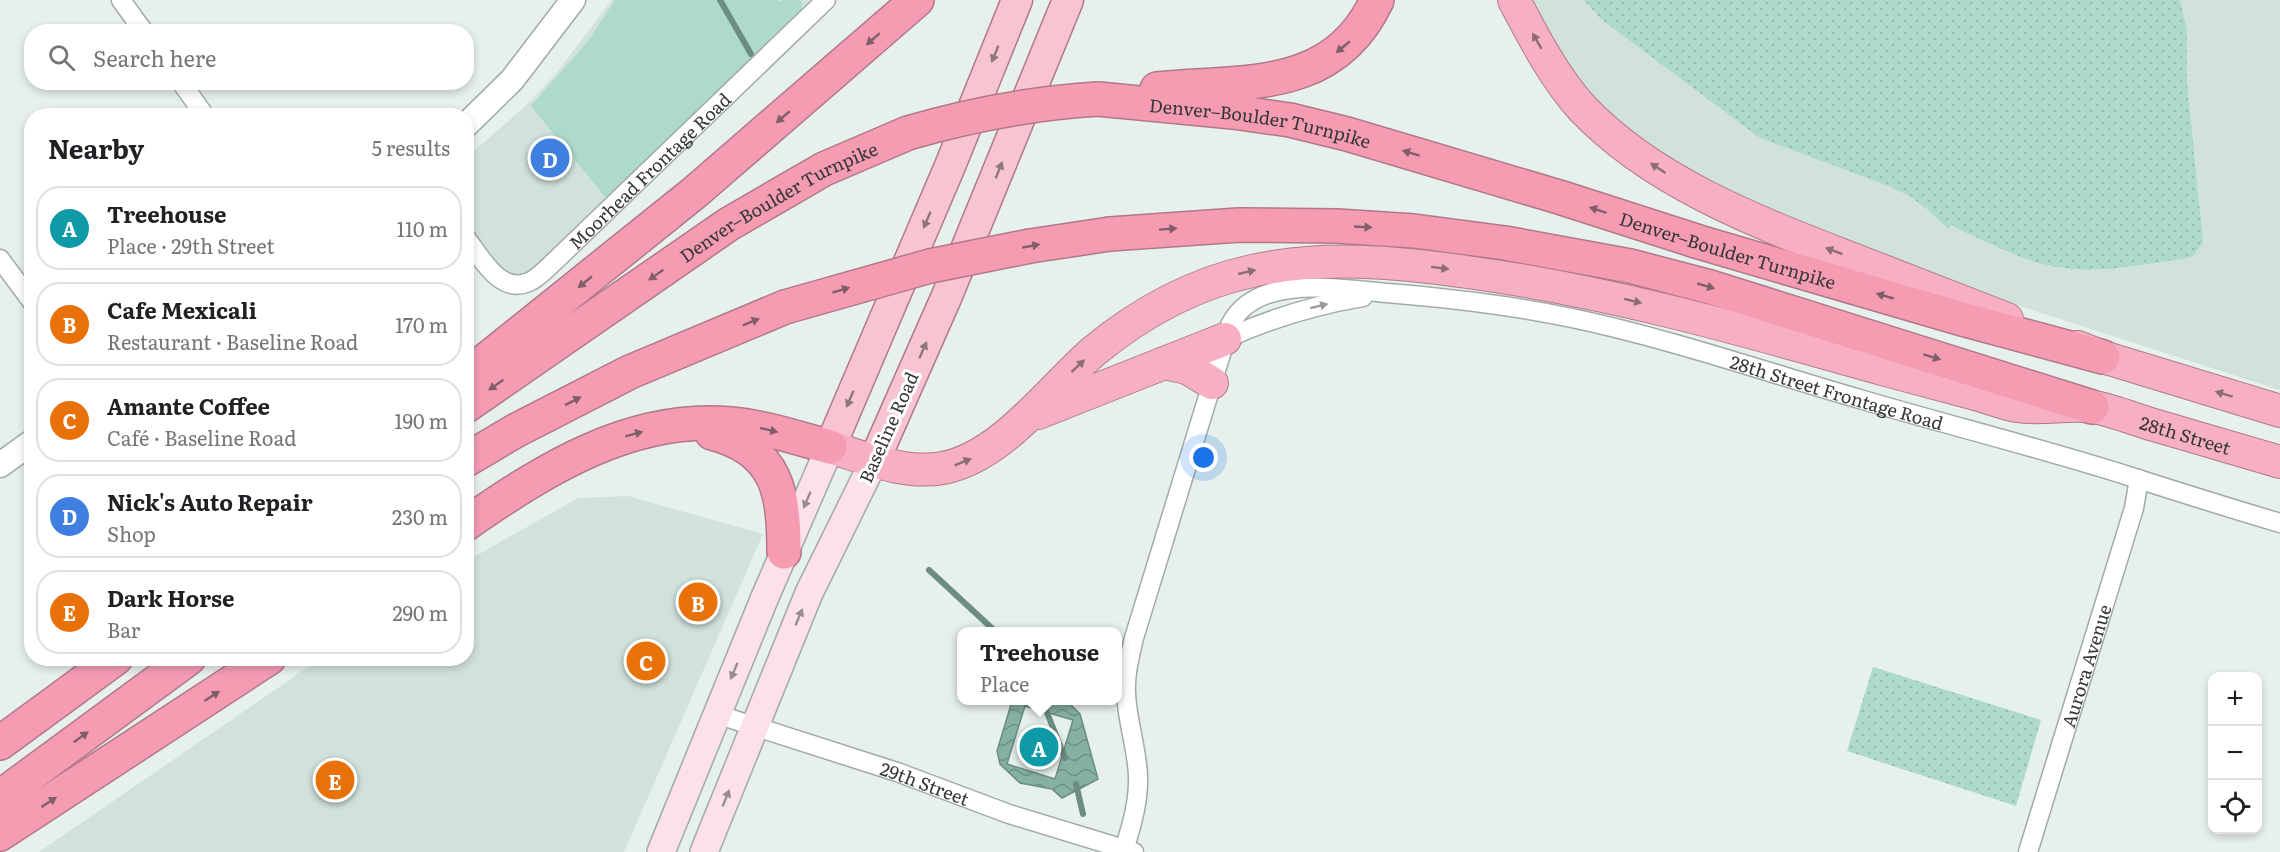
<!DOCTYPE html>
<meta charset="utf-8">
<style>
:root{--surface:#fff;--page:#f2f2f2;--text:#202124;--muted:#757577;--line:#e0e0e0;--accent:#c63a6e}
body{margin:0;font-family:Literata,serif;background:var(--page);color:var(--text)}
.controls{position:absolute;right:18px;bottom:18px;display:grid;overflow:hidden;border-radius:12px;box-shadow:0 3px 9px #0003}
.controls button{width:54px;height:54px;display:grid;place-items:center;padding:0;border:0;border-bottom:2px solid var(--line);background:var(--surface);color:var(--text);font:30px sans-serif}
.you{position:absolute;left:1204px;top:458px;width:21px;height:21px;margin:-15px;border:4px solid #fff;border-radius:50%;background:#1a73e8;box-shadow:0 0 0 9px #1a73e833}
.badge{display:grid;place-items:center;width:39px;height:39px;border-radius:50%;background:var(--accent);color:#fff;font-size:20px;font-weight:700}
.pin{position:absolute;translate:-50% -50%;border:3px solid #fff;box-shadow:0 2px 6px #0006}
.popup{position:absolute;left:957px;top:627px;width:165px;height:78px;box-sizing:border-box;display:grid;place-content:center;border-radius:12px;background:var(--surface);filter:drop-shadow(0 2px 4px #0005);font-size:20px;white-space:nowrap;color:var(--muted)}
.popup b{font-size:22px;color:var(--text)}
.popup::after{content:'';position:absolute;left:50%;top:100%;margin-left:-12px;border:12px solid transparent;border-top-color:var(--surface)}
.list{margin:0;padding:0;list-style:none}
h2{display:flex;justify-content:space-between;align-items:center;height:78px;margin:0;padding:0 24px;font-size:26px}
h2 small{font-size:20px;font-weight:400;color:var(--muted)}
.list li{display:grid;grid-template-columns:39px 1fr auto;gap:18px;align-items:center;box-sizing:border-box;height:84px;margin:0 12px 12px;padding:0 12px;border:2px solid var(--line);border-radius:24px}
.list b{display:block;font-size:22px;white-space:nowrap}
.list p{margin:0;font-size:20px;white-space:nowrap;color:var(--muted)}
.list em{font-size:20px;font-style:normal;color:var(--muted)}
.icon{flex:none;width:33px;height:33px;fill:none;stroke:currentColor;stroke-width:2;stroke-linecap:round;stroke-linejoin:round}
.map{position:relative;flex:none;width:2280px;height:852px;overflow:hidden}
.search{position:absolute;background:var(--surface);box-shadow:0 3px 9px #0003;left:24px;top:24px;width:450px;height:66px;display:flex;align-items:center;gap:15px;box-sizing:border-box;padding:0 21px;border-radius:24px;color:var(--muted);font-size:22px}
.panel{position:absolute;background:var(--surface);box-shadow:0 3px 9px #0003;left:24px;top:108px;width:450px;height:558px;border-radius:24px}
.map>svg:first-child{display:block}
</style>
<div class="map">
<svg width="2280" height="852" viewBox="0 0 2280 852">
<defs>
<pattern id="park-dots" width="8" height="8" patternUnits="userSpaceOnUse" patternTransform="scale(1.5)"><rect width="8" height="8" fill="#aedacb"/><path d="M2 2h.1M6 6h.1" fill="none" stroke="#96bcaf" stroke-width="1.8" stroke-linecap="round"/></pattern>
<pattern id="water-waves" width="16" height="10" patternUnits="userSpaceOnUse" patternTransform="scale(1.5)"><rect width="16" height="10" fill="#85b1a2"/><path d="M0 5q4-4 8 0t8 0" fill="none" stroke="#6e9185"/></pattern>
</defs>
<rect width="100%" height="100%" fill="#e6f0ec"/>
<path fill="#d1e2dc" d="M612,0H826L558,258L515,284L467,238V157L530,102L558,71Z
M1523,0H2280V390L1967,289L1792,222L1672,165L1592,102Z
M628,496L763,534L624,852H39L320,659L466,658L467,561L578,498Z"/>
<path fill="#aedacb" d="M615,0H778L780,2L783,0H800C804,7 801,11 797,16L726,87L606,198L531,106L588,41Z"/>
<path fill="url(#park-dots)" d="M1584,0H2180L2187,31V84L2203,242L2193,256L2183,259C2144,264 2102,273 2064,268C2027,264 1990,243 1956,228L1952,224L1948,229L1927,209L1911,197L1889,186L1760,138L1601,19Z
M1873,667L2041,720L2016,806L1847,751Z"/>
<path fill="url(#water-waves)" stroke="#6d8c82" stroke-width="1.5" fill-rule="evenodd" d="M1012,701H1067L1080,714L1098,779L1062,798L1052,789L1020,783L1000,764L997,751ZM1025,706L1073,720L1055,779L1007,764Z"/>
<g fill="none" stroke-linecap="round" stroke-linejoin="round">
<path stroke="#6d8c82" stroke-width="6" d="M720,0L751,54
M929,570L996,632
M1042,700L1065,758
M1076,784L1083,814"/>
<g stroke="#a2aaa7" stroke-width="21">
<g id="minor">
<path d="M121,0L144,32"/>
<path d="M181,82L205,116"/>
<path id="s1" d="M466,238C481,257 500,295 529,282C540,277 549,266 558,258L826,0"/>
<path d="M0,259L32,302"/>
<path d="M1225,339C1269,319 1315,305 1363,297"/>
<path id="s2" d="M716,714L897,772L1009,814L1134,852"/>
<path id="s3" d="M1124,849C1132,826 1139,801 1138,776C1137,748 1127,721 1126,693C1125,674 1130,656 1134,638L1230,325C1256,273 1339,289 1387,293C1449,298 1510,305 1572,318C1671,339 1766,372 1863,400C1955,427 2048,450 2138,479C2185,494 2233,509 2280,523"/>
<path id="s4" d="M2028,852L2134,508L2139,479"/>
</g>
</g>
<g stroke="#a2aaa7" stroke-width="27">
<path id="tertiary" d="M466,125L512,80L573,0
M0,465L32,442"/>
</g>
<g stroke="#a2aaa7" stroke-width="30">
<path id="secondary" d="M661,852L765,597L830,447
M704,852L809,593L874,461"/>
</g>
<g stroke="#b17987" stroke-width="33">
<path id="primary" d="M830,447L950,166L1017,0
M874,461L946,298L1068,0"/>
</g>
<g stroke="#b17987" stroke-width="34">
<g id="trunk">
<path d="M1514,0C1533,36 1554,77 1582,108C1652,182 1757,222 1850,258C1902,278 1954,298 2007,319"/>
<path d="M2078,347L2103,357L2280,411"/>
<path d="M1164,363L1187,368L1212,383"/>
<path d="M1038,413L1225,339"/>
<path id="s5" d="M830,447C865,458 905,475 943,468C1002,457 1050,389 1094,351C1140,313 1193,284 1252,271C1323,255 1396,262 1467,272C1609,291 1745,330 1882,369C1912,377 1942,385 1972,393C1987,397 2002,403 2017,406C2042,410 2069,403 2094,407C2114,411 2134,419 2154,425C2196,437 2238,450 2280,462"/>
</g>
</g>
<g stroke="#b17987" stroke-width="36">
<g id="motorway">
<path d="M1157,89C1244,80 1333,94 1377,0"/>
<path id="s6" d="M1098,99L1233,112L1290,120L1347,134L1559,197L1699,242L1962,319L2103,357"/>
<path d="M1110,234L1239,225L1337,226L1414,231L1505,243L1630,266L1710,287L2092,407"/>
<path d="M466,376L694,193L917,0"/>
<path id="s7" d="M466,406L729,224L824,169L908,133"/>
<path d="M712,433C778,450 784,493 784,552"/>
<path d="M466,460L515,431L630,372L785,307"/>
<path d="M466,524C545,469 631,415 731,424C765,427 797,438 830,447"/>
<path d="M0,743L116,658"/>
<path d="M0,797L189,658"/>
<path d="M0,834L269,658"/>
</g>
</g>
<use href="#minor" stroke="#fff" stroke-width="18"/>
<use href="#tertiary" stroke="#fff" stroke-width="24"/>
<use href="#secondary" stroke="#fce1e8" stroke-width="27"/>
<use href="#primary" stroke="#f9c4d1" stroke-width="30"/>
<use href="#trunk" stroke="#f7b0c2" stroke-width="32"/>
<use href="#motorway" stroke="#f59cb3" stroke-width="33"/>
<g stroke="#b17987" stroke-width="36" stroke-linecap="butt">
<path id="motorway-bridge" d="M908,133C970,115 1032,103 1098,99
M785,307L930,266L1030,246L1110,234"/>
</g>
<use href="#motorway-bridge" stroke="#f59cb3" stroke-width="33"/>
</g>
<defs><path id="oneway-solid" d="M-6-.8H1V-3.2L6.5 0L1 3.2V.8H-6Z" transform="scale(1.5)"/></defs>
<g fill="#815f68">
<use href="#oneway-solid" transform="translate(873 39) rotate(139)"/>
<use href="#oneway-solid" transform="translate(1343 47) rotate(140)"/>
<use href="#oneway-solid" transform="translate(783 117) rotate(139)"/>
<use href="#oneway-solid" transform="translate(1411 153) rotate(-163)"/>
<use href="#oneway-solid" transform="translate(1598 210) rotate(-162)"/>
<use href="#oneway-solid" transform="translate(1363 227) rotate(3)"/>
<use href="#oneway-solid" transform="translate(1168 229) rotate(-4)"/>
<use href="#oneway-solid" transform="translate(1031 246) rotate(-10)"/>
<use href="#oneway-solid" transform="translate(656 275) rotate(145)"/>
<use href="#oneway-solid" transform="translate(585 282) rotate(141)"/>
<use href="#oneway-solid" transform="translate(1706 286) rotate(16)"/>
<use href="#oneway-solid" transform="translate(841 290) rotate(-17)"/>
<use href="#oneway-solid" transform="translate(1885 296) rotate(-164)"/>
<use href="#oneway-solid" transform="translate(751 322) rotate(-23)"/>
<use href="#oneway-solid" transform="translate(1932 357) rotate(17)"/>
<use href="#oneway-solid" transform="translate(496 385) rotate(145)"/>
<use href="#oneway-solid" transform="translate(573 401) rotate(-27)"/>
<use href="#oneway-solid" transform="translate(769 430) rotate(13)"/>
<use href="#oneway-solid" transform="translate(634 434) rotate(-15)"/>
<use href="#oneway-solid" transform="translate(212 696) rotate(-33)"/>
<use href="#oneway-solid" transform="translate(81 737) rotate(-36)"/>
<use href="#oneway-solid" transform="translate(49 802) rotate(-33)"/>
</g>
<g fill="#8c6d75">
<use href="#oneway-solid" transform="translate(1537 41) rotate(-120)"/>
<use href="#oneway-solid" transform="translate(1658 168) rotate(-147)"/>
<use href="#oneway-solid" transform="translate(1834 251) rotate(-159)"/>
<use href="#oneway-solid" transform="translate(1440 268) rotate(7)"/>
<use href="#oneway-solid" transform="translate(1247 272) rotate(-13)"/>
<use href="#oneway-solid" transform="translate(1633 301) rotate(14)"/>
<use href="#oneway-solid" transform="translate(1078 366) rotate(-43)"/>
<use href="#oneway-solid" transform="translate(2224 394) rotate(-163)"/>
<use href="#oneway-solid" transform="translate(963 462) rotate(-22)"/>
</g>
<g fill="#8d767c">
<use href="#oneway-solid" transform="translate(995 54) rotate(112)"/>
<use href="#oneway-solid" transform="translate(999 170) rotate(-68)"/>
<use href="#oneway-solid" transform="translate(927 220) rotate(113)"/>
<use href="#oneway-solid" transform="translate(923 350) rotate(-66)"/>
<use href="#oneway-solid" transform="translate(850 399) rotate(113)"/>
</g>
<use fill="#9a9b9a" href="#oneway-solid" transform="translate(1319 306) rotate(-14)"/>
<g fill="#988c8f">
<use href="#oneway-solid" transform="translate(807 500) rotate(113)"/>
<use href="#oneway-solid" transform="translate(799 617) rotate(-67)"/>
<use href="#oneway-solid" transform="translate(734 671) rotate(113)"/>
<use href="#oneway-solid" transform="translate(726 798) rotate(-68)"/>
</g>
<g text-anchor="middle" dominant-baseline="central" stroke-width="6" stroke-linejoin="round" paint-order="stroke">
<g font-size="18" fill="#343736" stroke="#fff">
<text stroke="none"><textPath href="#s6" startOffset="164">Denver–Boulder Turnpike</textPath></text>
<text stroke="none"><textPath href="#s1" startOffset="248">Moorhead Frontage Road</textPath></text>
<text stroke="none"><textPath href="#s7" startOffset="374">Denver–Boulder Turnpike</textPath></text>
<text stroke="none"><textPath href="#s6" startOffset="650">Denver–Boulder Turnpike</textPath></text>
<text stroke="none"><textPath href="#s3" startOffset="1174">28th Street Frontage Road</textPath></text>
<text transform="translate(888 427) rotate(-66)">Baseline Road</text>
<text stroke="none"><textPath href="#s5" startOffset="1444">28th Street</textPath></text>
<text stroke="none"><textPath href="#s4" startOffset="195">Aurora Avenue</textPath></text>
<text stroke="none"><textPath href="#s2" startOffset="220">29th Street</textPath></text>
</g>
</g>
</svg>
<div class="controls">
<button>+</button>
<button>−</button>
<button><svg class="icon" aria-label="locate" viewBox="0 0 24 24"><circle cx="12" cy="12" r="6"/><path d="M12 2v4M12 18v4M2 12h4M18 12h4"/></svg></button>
</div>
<div class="you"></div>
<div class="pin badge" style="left:1039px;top:747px;background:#0f9aa8">A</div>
<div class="popup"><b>Treehouse</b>Place</div>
<div class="pin badge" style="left:698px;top:602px;background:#e8710a">B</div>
<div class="pin badge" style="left:646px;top:661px;background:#e8710a">C</div>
<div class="pin badge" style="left:550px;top:158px;background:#3f7fe0">D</div>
<div class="pin badge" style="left:335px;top:780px;background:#e8710a">E</div>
<div class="search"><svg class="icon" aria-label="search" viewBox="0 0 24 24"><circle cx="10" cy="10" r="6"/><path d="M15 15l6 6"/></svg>Search here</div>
<section class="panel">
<h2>Nearby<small>5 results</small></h2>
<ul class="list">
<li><span class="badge" style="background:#0f9aa8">A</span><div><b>Treehouse</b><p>Place · 29th Street</p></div><em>110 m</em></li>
<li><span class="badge" style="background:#e8710a">B</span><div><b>Cafe Mexicali</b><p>Restaurant · Baseline Road</p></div><em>170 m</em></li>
<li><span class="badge" style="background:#e8710a">C</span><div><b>Amante Coffee</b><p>Café · Baseline Road</p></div><em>190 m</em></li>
<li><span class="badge" style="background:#3f7fe0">D</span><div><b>Nick's Auto Repair</b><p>Shop</p></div><em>230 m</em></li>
<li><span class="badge" style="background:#e8710a">E</span><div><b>Dark Horse</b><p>Bar</p></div><em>290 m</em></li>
</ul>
</section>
</div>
